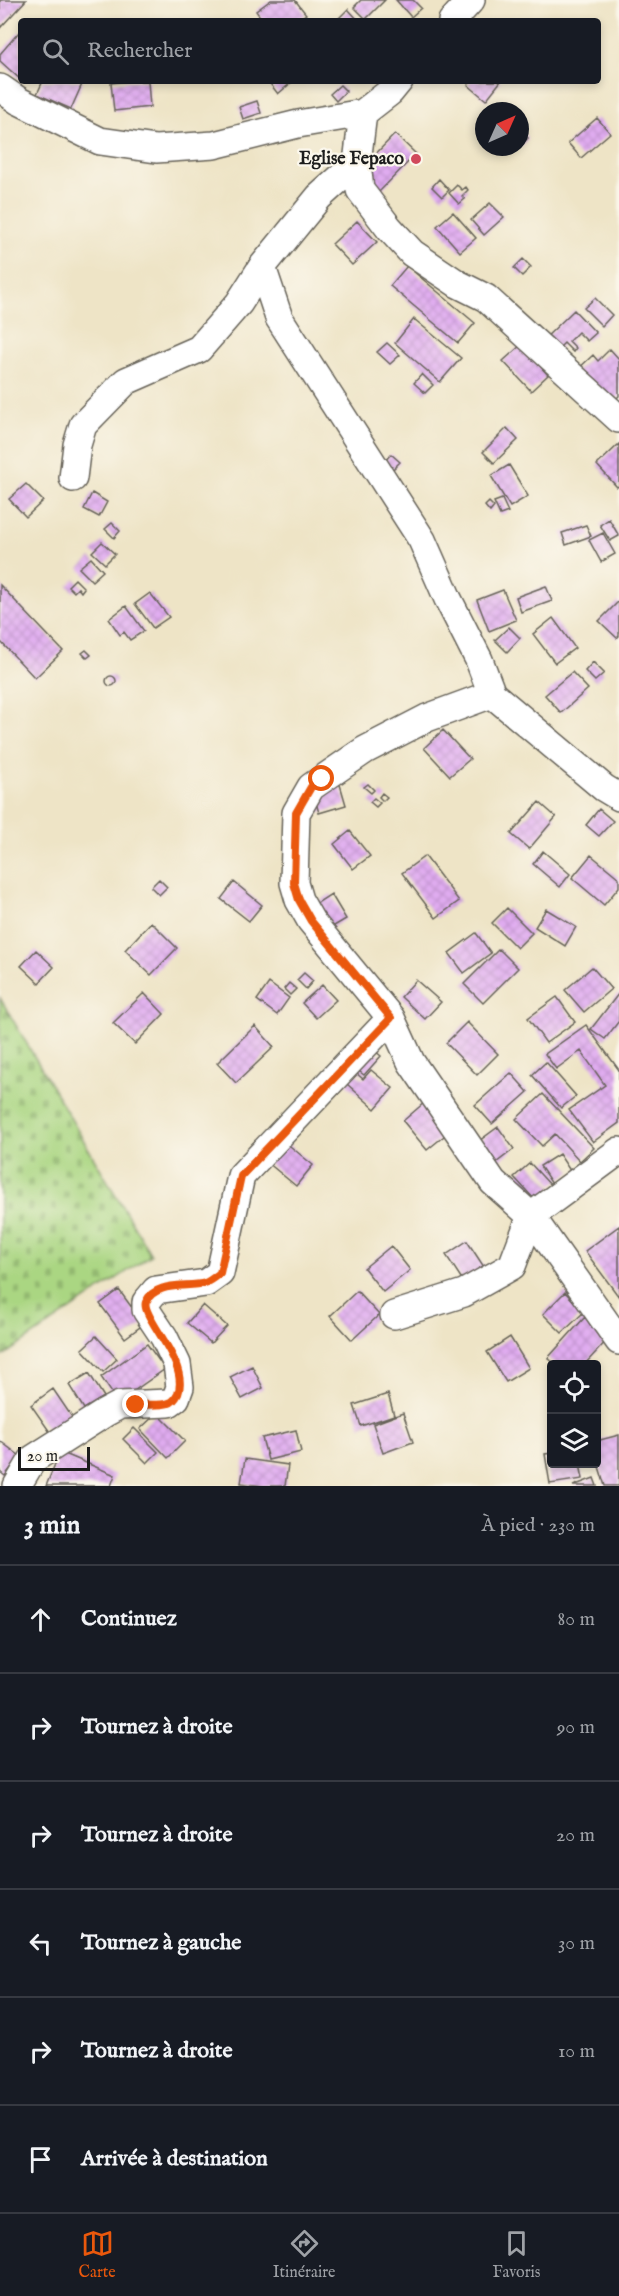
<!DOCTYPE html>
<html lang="fr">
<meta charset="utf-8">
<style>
:root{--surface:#171b24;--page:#20242c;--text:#f1f3f6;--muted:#9ea1a6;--line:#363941;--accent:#ea580c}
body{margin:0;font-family:"IM FELL English",serif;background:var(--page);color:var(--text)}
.controls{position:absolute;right:18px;bottom:18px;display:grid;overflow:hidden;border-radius:6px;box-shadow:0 3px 9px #0003}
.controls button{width:54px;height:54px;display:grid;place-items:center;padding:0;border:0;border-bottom:2px solid var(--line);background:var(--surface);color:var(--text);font:30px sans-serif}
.compass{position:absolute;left:475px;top:102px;width:54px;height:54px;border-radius:50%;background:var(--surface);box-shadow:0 3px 9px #0003;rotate:45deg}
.scale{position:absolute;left:18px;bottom:15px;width:72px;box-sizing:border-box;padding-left:6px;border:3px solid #1c1c1c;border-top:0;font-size:16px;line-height:21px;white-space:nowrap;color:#1c1c1c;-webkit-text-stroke:4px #fbf7ec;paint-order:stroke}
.stop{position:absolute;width:18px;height:18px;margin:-14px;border:4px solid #ea580c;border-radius:50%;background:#fff}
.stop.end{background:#ea580c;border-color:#fff;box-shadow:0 2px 6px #0008}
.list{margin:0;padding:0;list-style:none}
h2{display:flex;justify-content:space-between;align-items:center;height:78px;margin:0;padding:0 24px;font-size:26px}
h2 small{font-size:20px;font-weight:400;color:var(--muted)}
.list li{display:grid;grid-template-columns:39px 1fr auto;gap:18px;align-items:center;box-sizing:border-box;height:108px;padding:0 24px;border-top:2px solid var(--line)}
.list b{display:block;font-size:22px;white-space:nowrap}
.list em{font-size:20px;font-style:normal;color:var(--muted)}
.icon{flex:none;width:33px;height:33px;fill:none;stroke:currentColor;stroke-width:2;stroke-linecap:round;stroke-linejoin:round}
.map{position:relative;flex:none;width:619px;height:1486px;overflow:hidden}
.search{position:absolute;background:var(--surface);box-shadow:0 3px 9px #0003;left:18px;right:18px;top:18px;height:66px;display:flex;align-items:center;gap:15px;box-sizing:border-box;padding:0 21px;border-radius:6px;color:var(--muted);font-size:22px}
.sheet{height:726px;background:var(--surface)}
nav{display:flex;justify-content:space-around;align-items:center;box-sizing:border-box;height:84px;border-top:2px solid var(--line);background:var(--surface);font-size:16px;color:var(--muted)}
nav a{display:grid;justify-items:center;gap:3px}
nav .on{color:var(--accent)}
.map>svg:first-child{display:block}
</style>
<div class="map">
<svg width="619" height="1486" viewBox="0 0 619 1486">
<defs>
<pattern id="cemetery-stones" width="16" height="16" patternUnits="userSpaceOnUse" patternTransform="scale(1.5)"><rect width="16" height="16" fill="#aad682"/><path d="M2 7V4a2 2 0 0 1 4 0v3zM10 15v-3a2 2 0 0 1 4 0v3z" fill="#92b770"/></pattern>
<pattern id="building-cross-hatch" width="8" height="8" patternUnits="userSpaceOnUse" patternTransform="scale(1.5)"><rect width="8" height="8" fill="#e0acf0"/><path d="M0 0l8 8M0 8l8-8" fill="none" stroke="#c093cd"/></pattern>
</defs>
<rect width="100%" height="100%" fill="#fbf7ec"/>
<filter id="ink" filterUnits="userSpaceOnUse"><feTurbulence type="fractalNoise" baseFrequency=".0167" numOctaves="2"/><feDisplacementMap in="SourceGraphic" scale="12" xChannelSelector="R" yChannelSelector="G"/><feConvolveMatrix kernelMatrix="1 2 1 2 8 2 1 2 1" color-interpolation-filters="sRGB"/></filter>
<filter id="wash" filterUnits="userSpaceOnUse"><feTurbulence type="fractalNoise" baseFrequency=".008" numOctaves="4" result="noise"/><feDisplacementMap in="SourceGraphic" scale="24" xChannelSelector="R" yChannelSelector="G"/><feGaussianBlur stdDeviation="1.35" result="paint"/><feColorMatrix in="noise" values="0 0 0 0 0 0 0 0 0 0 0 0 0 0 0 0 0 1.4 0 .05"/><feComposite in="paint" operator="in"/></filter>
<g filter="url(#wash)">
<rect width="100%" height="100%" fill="#eee4c6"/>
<path fill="url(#cemetery-stones)" stroke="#63794f" stroke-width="1.5" d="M0,998L151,1255L0,1358Z"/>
<g id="blocks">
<path fill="url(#building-cross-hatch)" d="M0,0H26L0,28Z
M271,0H295L306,14L296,21H263L256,11Z
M361,0H385L366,19L354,7Z
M396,0H413L421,8L411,17Z
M348,9L359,21H341L339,18Z
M19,32L21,34V80L0,61V54Z
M43,81H80L83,82L71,109L37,94Z
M133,81H148L150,107L114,111L111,83Z
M268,81H293L278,94Z
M471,81H501L486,100L468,85Z
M340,85L346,91L336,101L330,94Z
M257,101L261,113L243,119L239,107Z
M597,118L610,133L581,158L568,143Z
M520,130L528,138L520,147Z
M395,134L416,154L379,192L358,172Z
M439,179L449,190L442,197L432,187Z
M457,185L462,190L466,187L468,190L462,196L465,199L459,204L449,193Z
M490,203L504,217L484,235L471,220Z
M453,212L476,238L460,252L437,226Z
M357,221L377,242L352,265L332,244Z
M523,259L531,267L522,276L514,268Z
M407,266L475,323L458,343L390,286Z
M595,298L612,315L602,326L584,308Z
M574,310L596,333L587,341L578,332L569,341L576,348L573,352L564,343L551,356L539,344Z
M414,319L461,358L440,382L395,343Z
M387,343L400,355L390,364L377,352Z
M521,345L548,375L531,391L503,361Z
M610,349L619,359V396L608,406L576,371L593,355L598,361Z
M422,374L433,385L425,393L414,383Z
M507,428L518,440L494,463L483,452Z
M619,444V486L617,487L597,465Z
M391,454L400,462L391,471L383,463Z
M509,465L528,496L510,507L491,476Z
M26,484L43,501L26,517L9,499Z
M92,493L107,502L99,517L84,509Z
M502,499L508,512L500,515L494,502Z
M489,502L494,507L490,512L485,506Z
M609,519L619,536L610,541L600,525Z
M112,523L120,531L114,538L105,529Z
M586,525L591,536L566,545L562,533Z
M603,533L615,554L601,562L589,540Z
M102,542L115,554L105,564L92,552Z
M91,558L103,571L92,581L79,568Z
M75,579L84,588L81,592L78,588L74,592L68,586Z
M0,585L63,651L35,678L0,641Z
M546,586L552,601L521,612L516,597Z
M503,590L516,620L489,631L477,600Z
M150,593L169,617L153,628L135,604Z
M619,601V636L617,638L599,621Z
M126,606L144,631L130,640L124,632L120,635L109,619Z
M553,618L575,648L555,663L533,634Z
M509,627L520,638L507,652L495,640Z
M86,650L91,655L87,658L82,653Z
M593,662L604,673L595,681L585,671Z
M572,672L588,689L561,713L545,695Z
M106 681a5 5 0 1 1 10 0a5 5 0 1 1-10 0Z
M443,730L470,759L450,776L424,748Z
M339,781L346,805L319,813L312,788Z
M368,784L374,790L371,793L364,787Z
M382,793L387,797L383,801L379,797Z
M374,798L380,803L376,807L370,802Z
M539,802L556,817L529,849L511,834Z
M599,809L613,821L599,836L586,825Z
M350,831L370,856L353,869L334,844Z
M543,851L570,874L560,887L533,864Z
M591,855L619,878V887L604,905L572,878Z
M425,856L459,901L436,918L402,873Z
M159,879L167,887L159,895L151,887Z
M234,882L262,905L249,921L221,899Z
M331,894L346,919L329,929L314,905Z
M507,908L532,933L517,948L492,923Z
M546,909L576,927L565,946L535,927Z
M151,922L177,948L151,975L125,950Z
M476,933L491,953L464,973L449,953Z
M499,949L518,968L483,1003L464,984Z
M36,950L54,967L39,983L21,966Z
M592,967L611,989L584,1012L565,990Z
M304,973L313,981L306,989L297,980Z
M416,980L441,1002L425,1019L401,997Z
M269,983L289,998L277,1015L257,1000Z
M289,983L296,989L290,995L284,989Z
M322,985L336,1000L316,1018L302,1003Z
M144,993L164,1014L135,1044L113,1023Z
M619,993V1021L605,1039L591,1029Z
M557,997L575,1022L546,1043L528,1018Z
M467,1022L498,1054L477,1075L446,1043Z
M586,1025L619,1070V1123L593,1142L569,1110L605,1085L581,1051L556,1069L545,1054Z
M255,1026L274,1047L236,1083L217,1063Z
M368,1045L381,1056L364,1075L351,1065Z
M546,1062L576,1096L561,1108L532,1075Z
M371,1070L393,1088L375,1109L347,1084L356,1073L363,1079Z
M511,1073L528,1092L492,1124L475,1105Z
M543,1094L594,1148L580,1161L555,1134L542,1146L516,1119Z
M425,1102L449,1132L427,1150L403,1121Z
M498,1127L514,1149L492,1166L475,1144Z
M279,1137L313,1165L296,1186L262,1158Z
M559,1154L571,1172L552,1184L540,1166Z
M530,1163L552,1187L536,1201L514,1177Z
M619,1226V1297L585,1251Z
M467,1241L486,1270L465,1284L446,1255Z
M391,1246L410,1270L383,1292L364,1268Z
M119,1290L144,1324L125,1338L100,1304Z
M357,1291L379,1315L352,1340L330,1316Z
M565,1292L584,1312L562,1333L543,1314Z
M203,1305L227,1326L211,1343L187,1323Z
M585,1317L609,1338L585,1364H555L548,1358Z
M96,1336L117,1359L103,1372L82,1349Z
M510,1337L529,1368L506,1382L487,1352Z
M147,1344L165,1369L118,1402L101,1377Z
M252,1366L263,1388L242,1399L230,1377Z
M89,1373L104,1397L84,1409L69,1385Z
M53,1389L74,1420L52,1435L31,1405Z
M388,1394L394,1415L361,1426L354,1405Z
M157,1413L185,1441L168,1458L140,1429Z
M403,1413L413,1442L383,1453L373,1424Z
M134,1428L158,1452L147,1463L123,1439Z
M296,1430L301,1452L268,1460L262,1438Z
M619,1435V1486H605L596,1457V1441Z
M0,1441L20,1456L5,1476L0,1472Z
M60,1452L115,1475L111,1486H46Z
M552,1453V1464H580L583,1479L550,1484L545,1454Z
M245,1459L288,1465L285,1486H263L241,1483Z
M594,1478L597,1486H573Z"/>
</g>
</g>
<g filter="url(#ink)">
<use href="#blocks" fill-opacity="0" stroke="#666258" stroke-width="1.5"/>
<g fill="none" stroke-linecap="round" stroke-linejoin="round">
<g stroke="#666258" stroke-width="30">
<path id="minor" d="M452,21L471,0
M0,88L19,101L100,141L156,149L214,145L298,124L363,113L390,92L399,81
M363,113L357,163L360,190L389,228L412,253L458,284L486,298L619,419
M262,267L279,318L422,540L448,599L479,660L492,694L604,788L619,797
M73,478L77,445L83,425L126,381L199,349L239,303L262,267L319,197L357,163
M492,694L427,718L365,750L311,787L296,813L294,883L299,900L311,921L391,1018L411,1062L493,1182L531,1216L619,1341
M394,1315L464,1293L512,1266L531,1216L619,1151
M17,1486L33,1459L105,1413L120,1405L169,1403L176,1398L180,1387L177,1364L164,1337L146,1310V1302L156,1290L206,1283L220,1273L241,1176L391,1018"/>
</g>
<use href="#minor" stroke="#fff" stroke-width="27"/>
</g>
</g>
<g fill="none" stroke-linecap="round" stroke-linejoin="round" filter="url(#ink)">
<path stroke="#ea580c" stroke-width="8" d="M136,1405C146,1404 160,1406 169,1403C173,1402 176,1398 178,1394C190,1362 140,1316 146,1302C155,1281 187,1288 205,1283C210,1281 216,1276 220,1273L241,1176L391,1018L311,921L299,900L294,883L296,813L311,787L322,779"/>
</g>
<circle fill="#d1495b" stroke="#fbf7ec" stroke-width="2" cx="416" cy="159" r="6"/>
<g text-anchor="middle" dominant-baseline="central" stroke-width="4.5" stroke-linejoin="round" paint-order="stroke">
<g font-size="18" font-weight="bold" fill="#1c1c1c" stroke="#fbf7ec" text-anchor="end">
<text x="404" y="159">Eglise Fepaco</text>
</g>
</g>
</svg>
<div class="controls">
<button><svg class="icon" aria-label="locate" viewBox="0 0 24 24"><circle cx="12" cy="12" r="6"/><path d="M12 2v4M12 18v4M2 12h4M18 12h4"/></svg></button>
<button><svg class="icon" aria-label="layers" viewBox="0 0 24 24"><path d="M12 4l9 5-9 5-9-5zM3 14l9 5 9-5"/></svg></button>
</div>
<svg class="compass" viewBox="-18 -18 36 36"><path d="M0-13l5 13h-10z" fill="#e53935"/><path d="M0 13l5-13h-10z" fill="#9ea1a6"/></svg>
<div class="scale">20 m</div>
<div class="stop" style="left:322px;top:779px"></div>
<div class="stop end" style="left:136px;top:1405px"></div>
<div class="search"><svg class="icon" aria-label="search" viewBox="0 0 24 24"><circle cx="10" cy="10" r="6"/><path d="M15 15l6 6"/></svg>Rechercher</div>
</div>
<section class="sheet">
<h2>3 min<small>À pied · 230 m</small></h2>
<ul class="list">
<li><svg class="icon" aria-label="ahead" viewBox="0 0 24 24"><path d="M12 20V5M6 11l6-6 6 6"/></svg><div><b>Continuez</b></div><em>80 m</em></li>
<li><svg class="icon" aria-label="right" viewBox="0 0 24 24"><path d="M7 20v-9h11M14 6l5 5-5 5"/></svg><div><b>Tournez à droite</b></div><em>90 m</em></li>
<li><svg class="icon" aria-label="right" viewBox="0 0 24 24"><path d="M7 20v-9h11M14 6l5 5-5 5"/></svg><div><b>Tournez à droite</b></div><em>20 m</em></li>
<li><svg class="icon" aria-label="left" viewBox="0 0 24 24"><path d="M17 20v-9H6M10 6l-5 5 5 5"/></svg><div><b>Tournez à gauche</b></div><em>30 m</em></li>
<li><svg class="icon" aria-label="right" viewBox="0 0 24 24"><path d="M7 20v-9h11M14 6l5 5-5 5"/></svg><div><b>Tournez à droite</b></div><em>10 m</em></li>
<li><svg class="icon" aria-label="arrive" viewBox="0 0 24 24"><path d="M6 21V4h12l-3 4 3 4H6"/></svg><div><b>Arrivée à destination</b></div></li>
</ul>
</section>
<nav>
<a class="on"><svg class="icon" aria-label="map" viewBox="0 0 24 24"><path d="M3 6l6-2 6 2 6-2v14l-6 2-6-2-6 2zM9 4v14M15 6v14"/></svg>Carte</a>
<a><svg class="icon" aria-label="directions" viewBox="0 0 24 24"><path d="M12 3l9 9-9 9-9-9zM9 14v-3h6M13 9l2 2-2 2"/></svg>Itinéraire</a>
<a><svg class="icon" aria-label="saved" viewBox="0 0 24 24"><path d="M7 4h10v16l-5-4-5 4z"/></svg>Favoris</a>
</nav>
